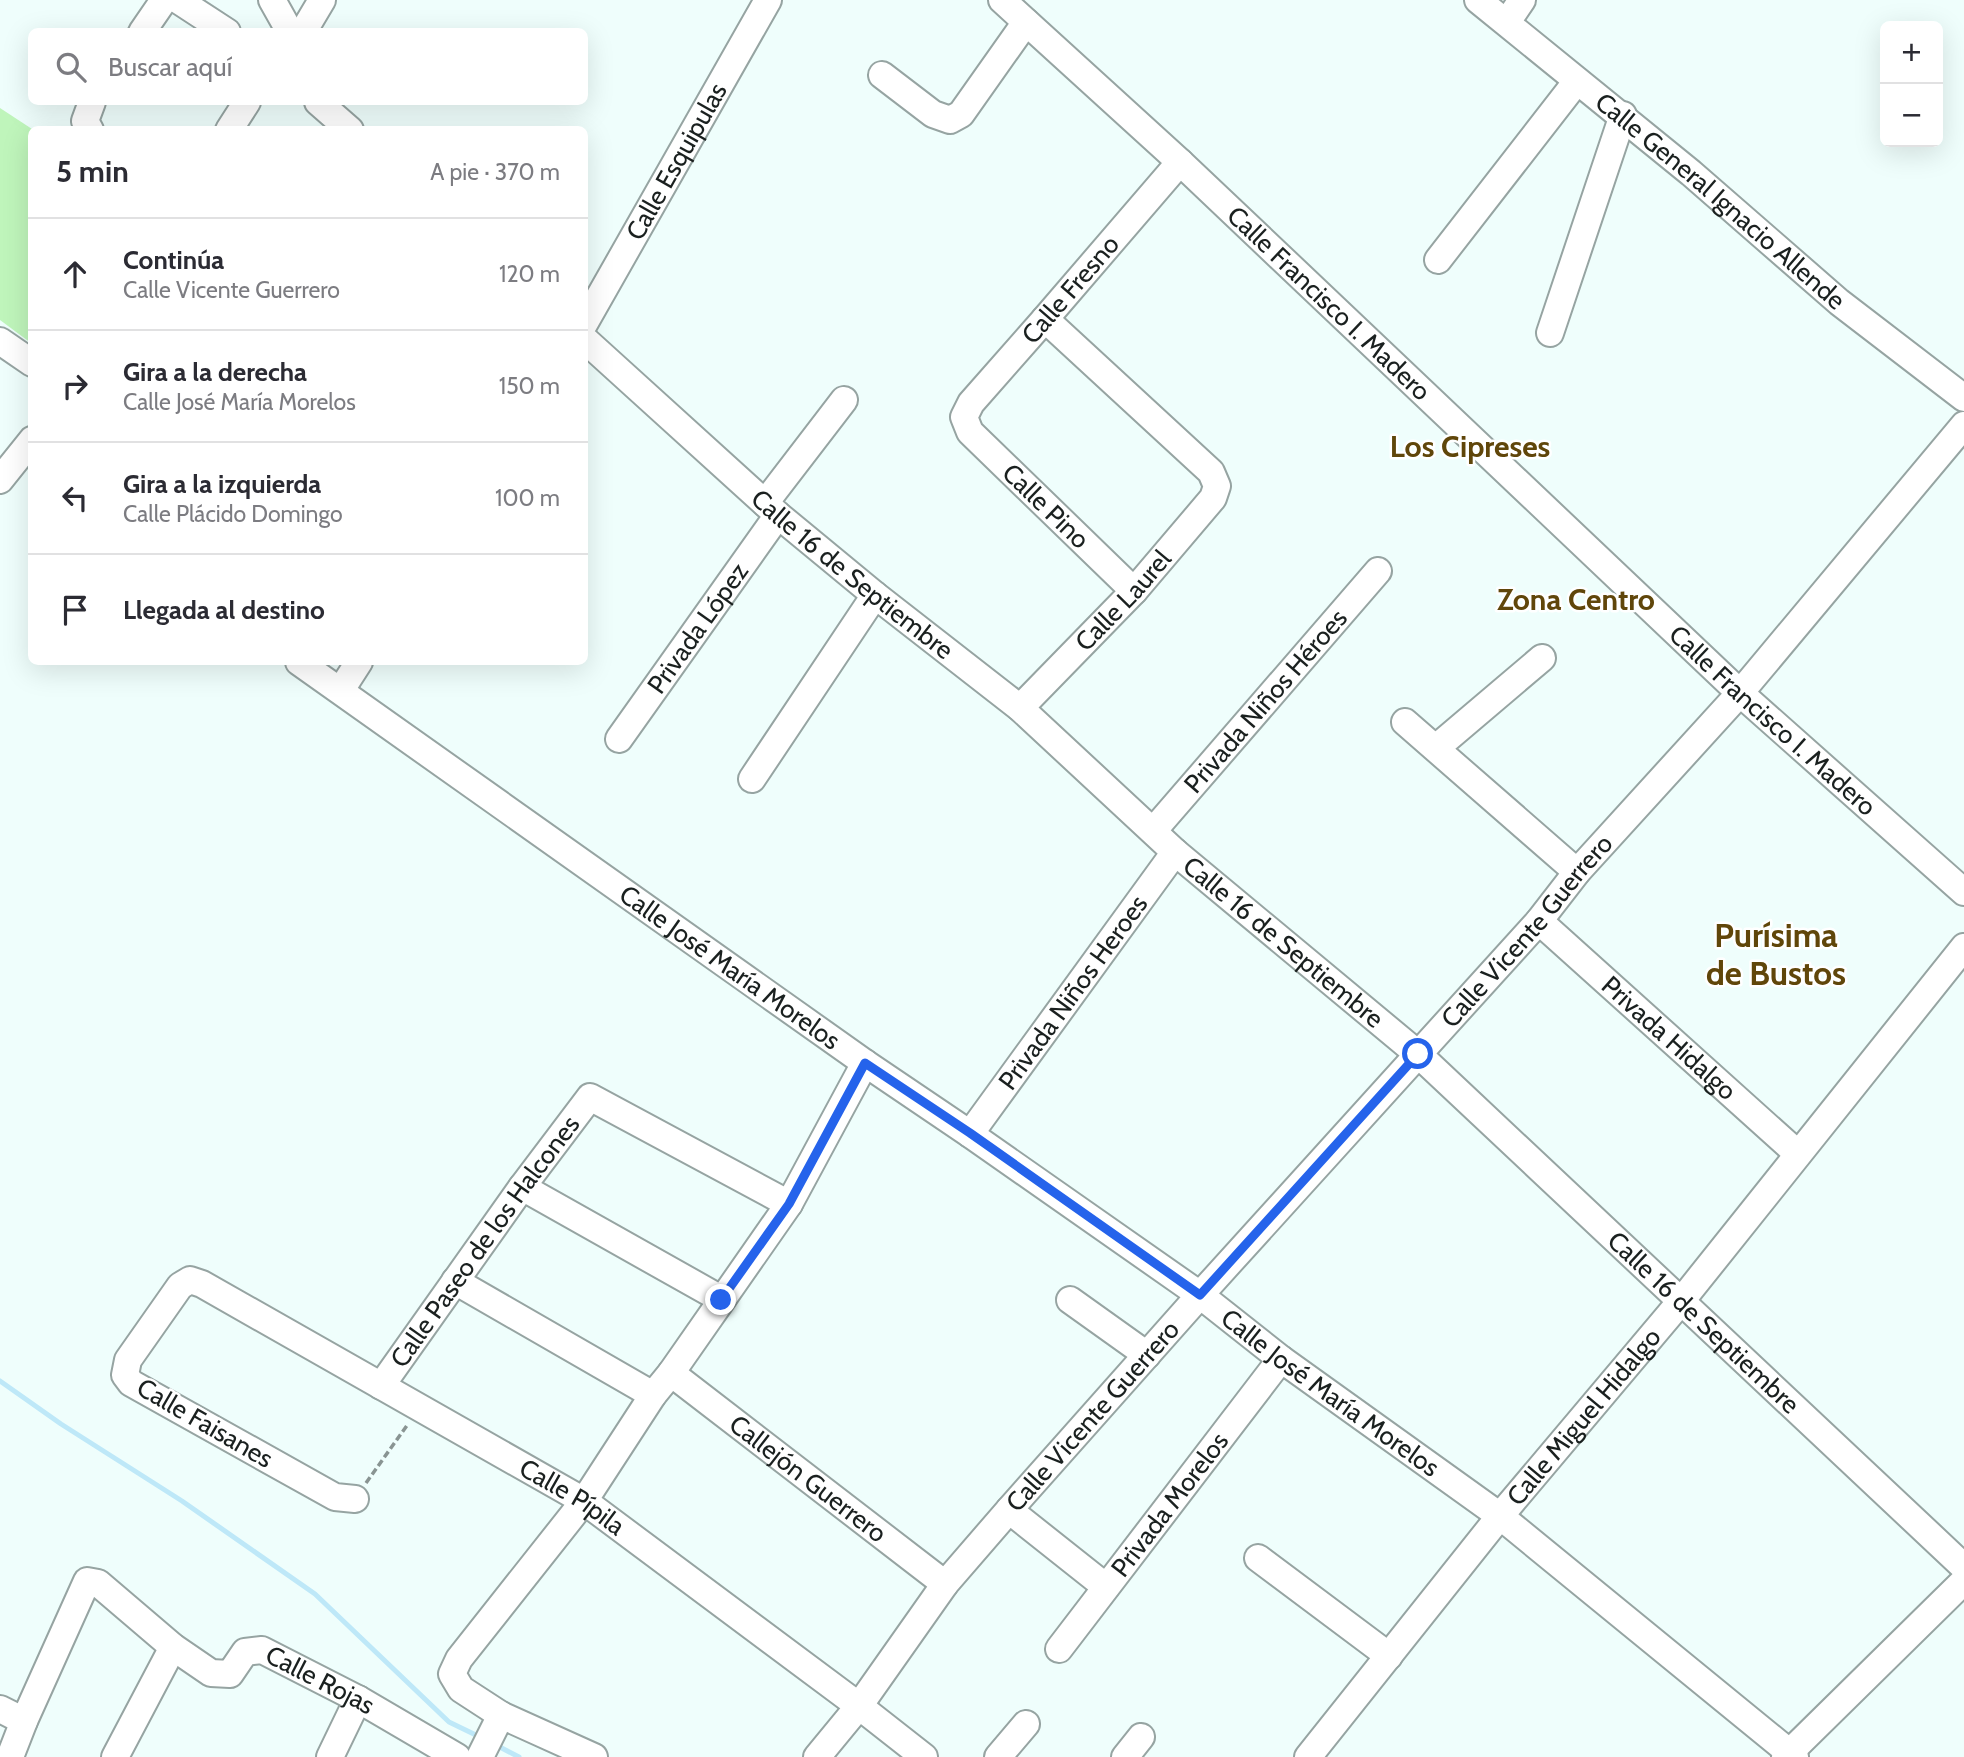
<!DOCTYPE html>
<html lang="es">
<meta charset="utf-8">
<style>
:root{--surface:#fff;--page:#f7f7f7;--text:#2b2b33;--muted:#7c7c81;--line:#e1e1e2}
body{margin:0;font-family:Cabin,sans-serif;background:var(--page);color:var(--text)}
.controls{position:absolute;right:21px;top:21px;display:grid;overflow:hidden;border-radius:10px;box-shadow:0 7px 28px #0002}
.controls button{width:63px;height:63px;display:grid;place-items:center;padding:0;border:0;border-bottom:2px solid var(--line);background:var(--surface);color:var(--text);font:35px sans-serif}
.stop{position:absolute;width:21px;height:21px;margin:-16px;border:5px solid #2563eb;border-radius:50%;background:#fff}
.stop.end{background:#2563eb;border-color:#fff;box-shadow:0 2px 7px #0008}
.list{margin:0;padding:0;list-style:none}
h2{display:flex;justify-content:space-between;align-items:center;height:91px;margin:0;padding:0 28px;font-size:30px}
h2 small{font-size:23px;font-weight:400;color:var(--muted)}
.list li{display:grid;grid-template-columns:46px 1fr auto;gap:21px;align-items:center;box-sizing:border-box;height:112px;padding:0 28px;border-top:2px solid var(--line)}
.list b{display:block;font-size:26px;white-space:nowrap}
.list p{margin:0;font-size:23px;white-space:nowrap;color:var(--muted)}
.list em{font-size:23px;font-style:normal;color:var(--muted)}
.icon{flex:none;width:38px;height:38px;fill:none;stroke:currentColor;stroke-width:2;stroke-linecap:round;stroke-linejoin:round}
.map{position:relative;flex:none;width:1964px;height:1757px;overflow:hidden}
.search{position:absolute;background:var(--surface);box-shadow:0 7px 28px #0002;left:28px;top:28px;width:560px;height:77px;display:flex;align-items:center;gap:18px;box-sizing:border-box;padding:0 24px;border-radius:10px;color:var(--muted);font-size:26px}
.panel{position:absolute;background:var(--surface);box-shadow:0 7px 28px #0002;left:28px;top:126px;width:560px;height:539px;border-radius:10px}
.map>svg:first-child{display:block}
</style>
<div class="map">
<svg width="1964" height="1757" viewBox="0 0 1964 1757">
<rect width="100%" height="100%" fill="#effefc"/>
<path fill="#bff5bb" d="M0,108L32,129L31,343L0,320Z"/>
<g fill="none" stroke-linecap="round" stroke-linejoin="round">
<path stroke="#bee8f8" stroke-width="5" d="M0,1381L61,1424L182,1501L315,1594L449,1722L482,1738
M494,1744L519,1757"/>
<g stroke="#96a4a2" stroke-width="30">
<g id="minor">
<path d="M178,0L227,32"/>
<path d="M272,0L290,32"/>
<path id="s1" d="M1002,0L1180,162L1740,693L1964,892"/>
<path id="s2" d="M1478,0L1691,173L1839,302L1964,398"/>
<path d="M1507,22L1522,0"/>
<path d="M142,32L164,0"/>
<path d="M303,32L322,0"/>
<path d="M882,75L933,114L950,120L961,114L1026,22"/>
<path d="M318,102L350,130"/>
<path d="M90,130L85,121L92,102"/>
<path d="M229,130L247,102"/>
<path d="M1438,260L1577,81"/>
<path id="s3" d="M584,324L768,0"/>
<path d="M1550,333L1623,115"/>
<path id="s4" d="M584,339L778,515L875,595L1020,708L1175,852L1418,1054L1964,1567"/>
<path d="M0,341L32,363"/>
<path d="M0,480L32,440"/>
<path d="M765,503L844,400"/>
<path id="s5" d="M1134,591L970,432L964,417L971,403L1045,319L1180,162"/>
<path id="s6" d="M299,662L865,1063L970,1134L1200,1295L1281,1359L1500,1516L1795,1757"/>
<path d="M341,690L359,662"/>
<path id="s7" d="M1020,708L1134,591L1213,498L1217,486L1211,472L1045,319"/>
<path d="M1405,722L1577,872"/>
<path id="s8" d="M619,739L778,515"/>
<path d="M1436,748L1542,658"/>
<path d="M752,779L875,595"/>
<path id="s9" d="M1153,831L1378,571"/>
<path id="s10" d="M1539,921L1798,1154"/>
<path id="s11" d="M970,1134L1175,852"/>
<path d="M522,1187L721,1299"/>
<path d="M455,1281L653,1395"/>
<path d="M1070,1300L1147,1355"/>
<path id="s12" d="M671,1373L945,1584"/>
<path id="s13" d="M381,1386L522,1187L590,1097L789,1204"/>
<path id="s14" d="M355,1499L335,1497L131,1383L125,1375L128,1360L180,1286L190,1280L202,1284L584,1501L859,1706L924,1757"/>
<path d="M1009,1510L1106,1587"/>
<path d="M1258,1558L1389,1656"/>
<path id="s15" d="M1059,1649L1281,1359"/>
<path d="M0,1709L24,1721"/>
<path id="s16" d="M10,1757L24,1721L87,1581L98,1583L173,1647L211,1673L230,1674L245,1652L262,1650L358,1699L457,1757"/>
<path d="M115,1757L173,1647"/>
<path d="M330,1757L358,1699"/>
<path d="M480,1757L501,1715"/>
<path d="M594,1757L501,1715L461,1689L452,1674L459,1659L584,1501L653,1395L671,1373L789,1204L865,1063"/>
<path id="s17" d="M817,1757L859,1706L945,1584L1009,1510L1200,1295L1539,921L1577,872L1740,693L1964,425"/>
<path d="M998,1757L1026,1724"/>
<path d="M1125,1757L1141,1737"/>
<path id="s18" d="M1308,1757L1500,1516L1682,1300L1964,947"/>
<path d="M1785,1757L1964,1581"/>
</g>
</g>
<path stroke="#899492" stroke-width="3.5" stroke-dasharray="7 3.5" stroke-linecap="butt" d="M366,1483L408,1424"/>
<use href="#minor" stroke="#fff" stroke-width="26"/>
</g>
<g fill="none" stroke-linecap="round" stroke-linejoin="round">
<path stroke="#2563eb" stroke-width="9" d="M721,1300L789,1204L865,1063L970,1133L1200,1295L1418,1054"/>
</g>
<g text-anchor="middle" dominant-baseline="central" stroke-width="5" stroke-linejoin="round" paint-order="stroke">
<g font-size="26" fill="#1a201f" stroke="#fff">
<text stroke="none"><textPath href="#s3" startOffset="187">Calle Esquipulas</textPath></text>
<text stroke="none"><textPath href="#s2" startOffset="315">Calle General Ignacio Allende</textPath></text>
<text stroke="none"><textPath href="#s5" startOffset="411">Calle Fresno</textPath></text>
<text stroke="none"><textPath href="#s1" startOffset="446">Calle Francisco I. Madero</textPath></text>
<text transform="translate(1046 506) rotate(44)">Calle Pino</text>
<text stroke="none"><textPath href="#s4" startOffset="357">Calle 16 de Septiembre</textPath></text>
<text stroke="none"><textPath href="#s7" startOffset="149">Calle Laurel</textPath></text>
<text stroke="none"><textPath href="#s8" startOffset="136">Privada López</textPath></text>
<text stroke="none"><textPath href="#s9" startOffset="172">Privada Niños Héroes</textPath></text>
<text stroke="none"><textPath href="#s1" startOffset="1055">Calle Francisco I. Madero</textPath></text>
<text stroke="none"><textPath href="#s17" startOffset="1090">Calle Vicente Guerrero</textPath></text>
<text stroke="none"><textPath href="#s4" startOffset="924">Calle 16 de Septiembre</textPath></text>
<text stroke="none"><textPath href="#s6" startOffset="528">Calle José María Morelos</textPath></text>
<text stroke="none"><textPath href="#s11" startOffset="175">Privada Niños Heroes</textPath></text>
<text stroke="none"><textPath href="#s10" startOffset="175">Privada Hidalgo</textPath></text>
<text stroke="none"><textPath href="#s13" startOffset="178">Calle Paseo de los Halcones</textPath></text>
<text stroke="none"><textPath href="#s4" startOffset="1491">Calle 16 de Septiembre</textPath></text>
<text stroke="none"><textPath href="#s6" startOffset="1264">Calle José María Morelos</textPath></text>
<text stroke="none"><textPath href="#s17" startOffset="439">Calle Vicente Guerrero</textPath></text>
<text stroke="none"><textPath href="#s18" startOffset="438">Calle Miguel Hidalgo</textPath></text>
<text transform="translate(205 1423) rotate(30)">Calle Faisanes</text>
<text stroke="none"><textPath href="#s12" startOffset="173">Callejón Guerrero</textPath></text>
<text stroke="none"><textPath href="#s14" startOffset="821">Calle Pípila</textPath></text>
<text stroke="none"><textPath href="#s15" startOffset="182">Privada Morelos</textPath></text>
<text stroke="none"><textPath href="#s16" startOffset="476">Calle Rojas</textPath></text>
</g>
<g font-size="30" font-weight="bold" fill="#60460a" stroke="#fff">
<text x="1470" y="446">Los Cipreses</text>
<text x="1576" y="599">Zona Centro</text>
</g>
<g font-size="33" font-weight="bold" fill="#60460a" stroke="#fff">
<text x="1776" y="935">Purísima<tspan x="1776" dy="38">de Bustos</tspan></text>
</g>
</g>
</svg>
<div class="controls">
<button>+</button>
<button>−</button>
</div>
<div class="stop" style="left:1418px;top:1054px"></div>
<div class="stop end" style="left:721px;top:1300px"></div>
<div class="search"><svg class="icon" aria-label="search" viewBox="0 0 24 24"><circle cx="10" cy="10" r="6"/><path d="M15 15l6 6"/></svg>Buscar aquí</div>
<section class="panel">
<h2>5 min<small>A pie · 370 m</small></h2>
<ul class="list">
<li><svg class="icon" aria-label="ahead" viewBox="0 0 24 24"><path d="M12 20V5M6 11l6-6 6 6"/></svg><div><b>Continúa</b><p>Calle Vicente Guerrero</p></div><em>120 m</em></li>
<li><svg class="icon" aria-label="right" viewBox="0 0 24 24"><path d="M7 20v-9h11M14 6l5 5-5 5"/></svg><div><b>Gira a la derecha</b><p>Calle José María Morelos</p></div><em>150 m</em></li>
<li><svg class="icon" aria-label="left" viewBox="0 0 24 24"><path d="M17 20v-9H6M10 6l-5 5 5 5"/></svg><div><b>Gira a la izquierda</b><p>Calle Plácido Domingo</p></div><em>100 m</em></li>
<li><svg class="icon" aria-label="arrive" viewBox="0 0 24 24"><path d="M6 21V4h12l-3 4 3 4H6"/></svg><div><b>Llegada al destino</b></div></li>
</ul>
</section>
</div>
